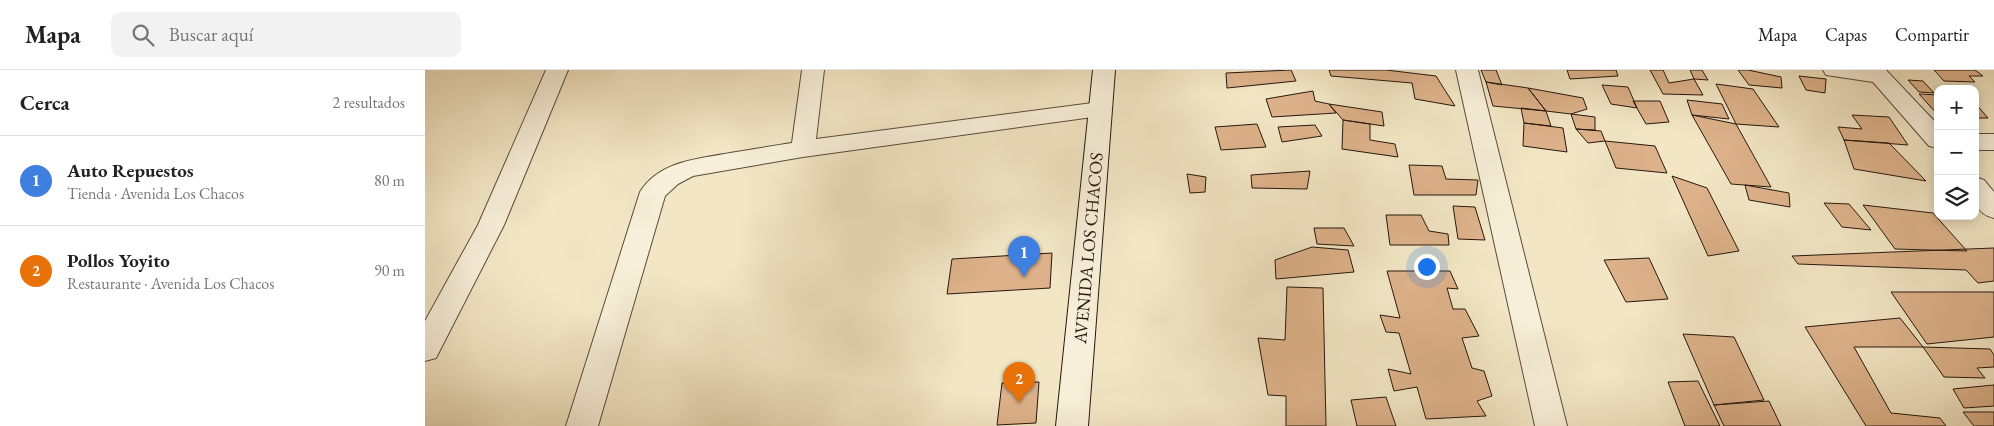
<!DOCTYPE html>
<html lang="es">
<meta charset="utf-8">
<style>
:root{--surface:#fff;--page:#f2f2f2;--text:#222;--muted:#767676;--line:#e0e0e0;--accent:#8f2418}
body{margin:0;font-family:"EB Garamond",serif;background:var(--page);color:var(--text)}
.controls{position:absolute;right:15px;top:15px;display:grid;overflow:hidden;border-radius:10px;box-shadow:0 2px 12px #0003}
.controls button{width:45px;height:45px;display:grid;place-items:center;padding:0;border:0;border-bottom:1px solid var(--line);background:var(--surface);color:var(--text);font:25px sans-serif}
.you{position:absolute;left:1001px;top:196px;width:18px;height:18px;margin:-12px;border:4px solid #fff;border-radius:50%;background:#1a73e8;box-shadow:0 0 0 8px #1a73e833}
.badge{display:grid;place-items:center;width:32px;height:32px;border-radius:50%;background:var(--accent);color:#fff;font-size:16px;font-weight:700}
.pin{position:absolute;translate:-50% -41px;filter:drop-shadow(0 1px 2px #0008)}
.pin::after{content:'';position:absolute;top:26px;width:18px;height:15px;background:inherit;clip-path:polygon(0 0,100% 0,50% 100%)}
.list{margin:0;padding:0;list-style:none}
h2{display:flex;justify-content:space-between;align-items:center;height:65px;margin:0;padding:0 20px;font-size:21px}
h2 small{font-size:16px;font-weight:400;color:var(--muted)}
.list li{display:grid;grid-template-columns:32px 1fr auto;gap:15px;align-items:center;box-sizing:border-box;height:90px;padding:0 20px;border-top:1px solid var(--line)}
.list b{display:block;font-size:19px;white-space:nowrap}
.list p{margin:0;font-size:16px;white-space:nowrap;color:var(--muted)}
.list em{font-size:16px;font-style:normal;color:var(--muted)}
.icon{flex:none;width:28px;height:28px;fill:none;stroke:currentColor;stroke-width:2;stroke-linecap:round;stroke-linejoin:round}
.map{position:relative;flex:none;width:1569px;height:356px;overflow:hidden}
header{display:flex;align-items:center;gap:30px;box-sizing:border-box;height:70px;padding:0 25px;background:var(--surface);border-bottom:1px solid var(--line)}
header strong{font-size:24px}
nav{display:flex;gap:28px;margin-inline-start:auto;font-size:18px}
.search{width:350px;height:45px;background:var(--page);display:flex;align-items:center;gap:12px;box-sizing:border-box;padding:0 18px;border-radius:10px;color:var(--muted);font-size:19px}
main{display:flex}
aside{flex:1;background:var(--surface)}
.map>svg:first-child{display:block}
</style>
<header>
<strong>Mapa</strong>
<div class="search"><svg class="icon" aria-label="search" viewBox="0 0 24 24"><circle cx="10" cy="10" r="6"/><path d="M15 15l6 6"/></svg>Buscar aquí</div>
<nav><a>Mapa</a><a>Capas</a><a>Compartir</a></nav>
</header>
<main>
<aside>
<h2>Cerca<small>2 resultados</small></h2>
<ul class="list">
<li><span class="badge" style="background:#3f7fe0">1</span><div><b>Auto Repuestos</b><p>Tienda · Avenida Los Chacos</p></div><em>80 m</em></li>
<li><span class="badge" style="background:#e8710a">2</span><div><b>Pollos Yoyito</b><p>Restaurante · Avenida Los Chacos</p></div><em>90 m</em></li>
</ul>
</aside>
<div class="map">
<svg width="1569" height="356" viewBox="0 0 1569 356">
<rect width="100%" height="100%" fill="#f2e6c4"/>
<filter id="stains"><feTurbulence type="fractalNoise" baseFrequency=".004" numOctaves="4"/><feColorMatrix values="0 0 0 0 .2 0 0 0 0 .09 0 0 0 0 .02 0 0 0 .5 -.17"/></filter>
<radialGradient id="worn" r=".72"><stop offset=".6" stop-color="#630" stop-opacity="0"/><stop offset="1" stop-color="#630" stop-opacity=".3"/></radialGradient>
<path fill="#ddb28a" stroke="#27170e" d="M866,0L871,11L802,18L801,3Z
M904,0H961L1011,6L1030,36L990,29L987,13L906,6Z
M1056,0H1071L1077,15L1061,12Z
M1142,0H1191L1193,6L1145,9Z
M1225,0H1238L1244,13L1269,9L1278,25L1238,24Z
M1265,0H1277L1283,10L1269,9Z
M1313,0H1323L1356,7L1357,18L1324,15Z
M1509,0H1550L1558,6H1544L1550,12L1519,11Z
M1374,6L1401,9L1400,23L1381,20Z
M1483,10L1498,11L1509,23L1494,22Z
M1061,12L1103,18L1121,41L1068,36Z
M1291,14L1328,19L1354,57L1311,54Z
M1177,15L1203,17L1212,38L1186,34Z
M1103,18L1158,28L1162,39L1146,44L1121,41Z
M888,21L890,31L904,34L911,43L847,47L841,29Z
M1494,24L1513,25V45Z
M1262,30L1297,34L1304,49L1267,45Z
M1208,31H1235L1244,52L1221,54Z
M1550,33L1563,48H1550Z
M904,34L957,42L959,56L918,50Z
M1096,38L1121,41L1126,56L1099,53Z
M1146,44L1170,47V60L1151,59Z
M1267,45L1311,54L1346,117L1306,114Z
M1427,45L1464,47L1483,75L1419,70L1413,57L1437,59Z
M918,50L945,54V70L970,74L973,87L917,79Z
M1099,53L1138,58L1142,82L1098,76Z
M832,54L841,77L796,80L790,57Z
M890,55L897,66L857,72L853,57Z
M1151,59L1176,61L1180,71L1163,73Z
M1419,70L1464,73L1501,111L1429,99Z
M1180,71L1230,76L1242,103L1191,98Z
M984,95L1017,96L1021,109L1053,110L1051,125H989Z
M885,101L882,119L827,118L826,105Z
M762,104L781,107L780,122L765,123Z
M1247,106L1282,118L1314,181L1283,186Z
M1320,115L1364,123L1365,137L1324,130Z
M1399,133L1424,134L1446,160L1417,157Z
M1438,135L1508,143L1542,181L1470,179Z
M1028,136L1050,137L1060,170L1033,169Z
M961,145H996L1004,161L1023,164L1024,175H965Z
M889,158H919L929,176L892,174Z
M887,177L923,180L929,202L851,209L850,190Z
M1569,178V211L1553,213L1541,200L1373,194L1367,186Z
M627,183L625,218L522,224L527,189Z
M1224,188L1243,229L1201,232L1179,190Z
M962,201H1025L1033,219L1022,218L1028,239H1040L1054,266L1037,268L1047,298L1059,301L1067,326L1052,331L1061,346L1001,349L992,317L969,321L963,299L986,304L974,263L961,262L955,245L975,248Z
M862,217L898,218L901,356H861V326L843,325L833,268L860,270Z
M1466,222H1569V267L1502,274Z
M1475,248L1498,277H1429L1466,343L1515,348L1521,356H1441L1380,257Z
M1258,264L1309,267L1339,330L1289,335Z
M1498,277L1565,279L1569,285V297L1552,298L1560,308L1519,307Z
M1273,311L1295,356H1260L1243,312Z
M614,312L611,353L572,355L577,313Z
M1569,315V336L1539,338L1528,319Z
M961,327L971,356H932L926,330Z
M1344,331L1356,356H1299L1289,335Z
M1538,342H1569V356H1549Z"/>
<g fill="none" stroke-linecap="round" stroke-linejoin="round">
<g stroke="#5a4b3c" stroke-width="2">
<path id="street" d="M121,0H143L79,155L11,288L0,291V251L53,155Z
M377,0H399L391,69L675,32L683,34L687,39L683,44L675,46L378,87L268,106L253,114L240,126L173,356H141L215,122C234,91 273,89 305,83C326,80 346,76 367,73Z
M1031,0H1053L1142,356H1110Z
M1398,0H1461L1513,55V78L1504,76L1448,12L1401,5Z
M1550,64H1569V80H1550Z
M1550,107L1559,110L1569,122V148C1547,142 1550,127 1550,107Z"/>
</g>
<g stroke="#27170e" stroke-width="2">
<path id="secondary" d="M668,0H690L663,356H631Z"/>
</g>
<use href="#street" fill="#f7efd9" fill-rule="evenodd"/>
<use href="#secondary" fill="#f7efd9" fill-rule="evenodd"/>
</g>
<g text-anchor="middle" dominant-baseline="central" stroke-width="4" stroke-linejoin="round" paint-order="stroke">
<g font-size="18" fill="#27170e" stroke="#f7efd9">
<text transform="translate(663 178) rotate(-85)">AVENIDA LOS CHACOS</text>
</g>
</g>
<rect width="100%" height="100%" filter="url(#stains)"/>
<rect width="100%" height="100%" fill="url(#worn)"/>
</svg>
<div class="controls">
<button>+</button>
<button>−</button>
<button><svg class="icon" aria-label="layers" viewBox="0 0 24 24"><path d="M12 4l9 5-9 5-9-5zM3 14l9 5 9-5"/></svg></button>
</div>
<div class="you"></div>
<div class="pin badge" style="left:599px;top:207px;background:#3f7fe0">1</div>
<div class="pin badge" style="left:594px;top:333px;background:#e8710a">2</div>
</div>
</main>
